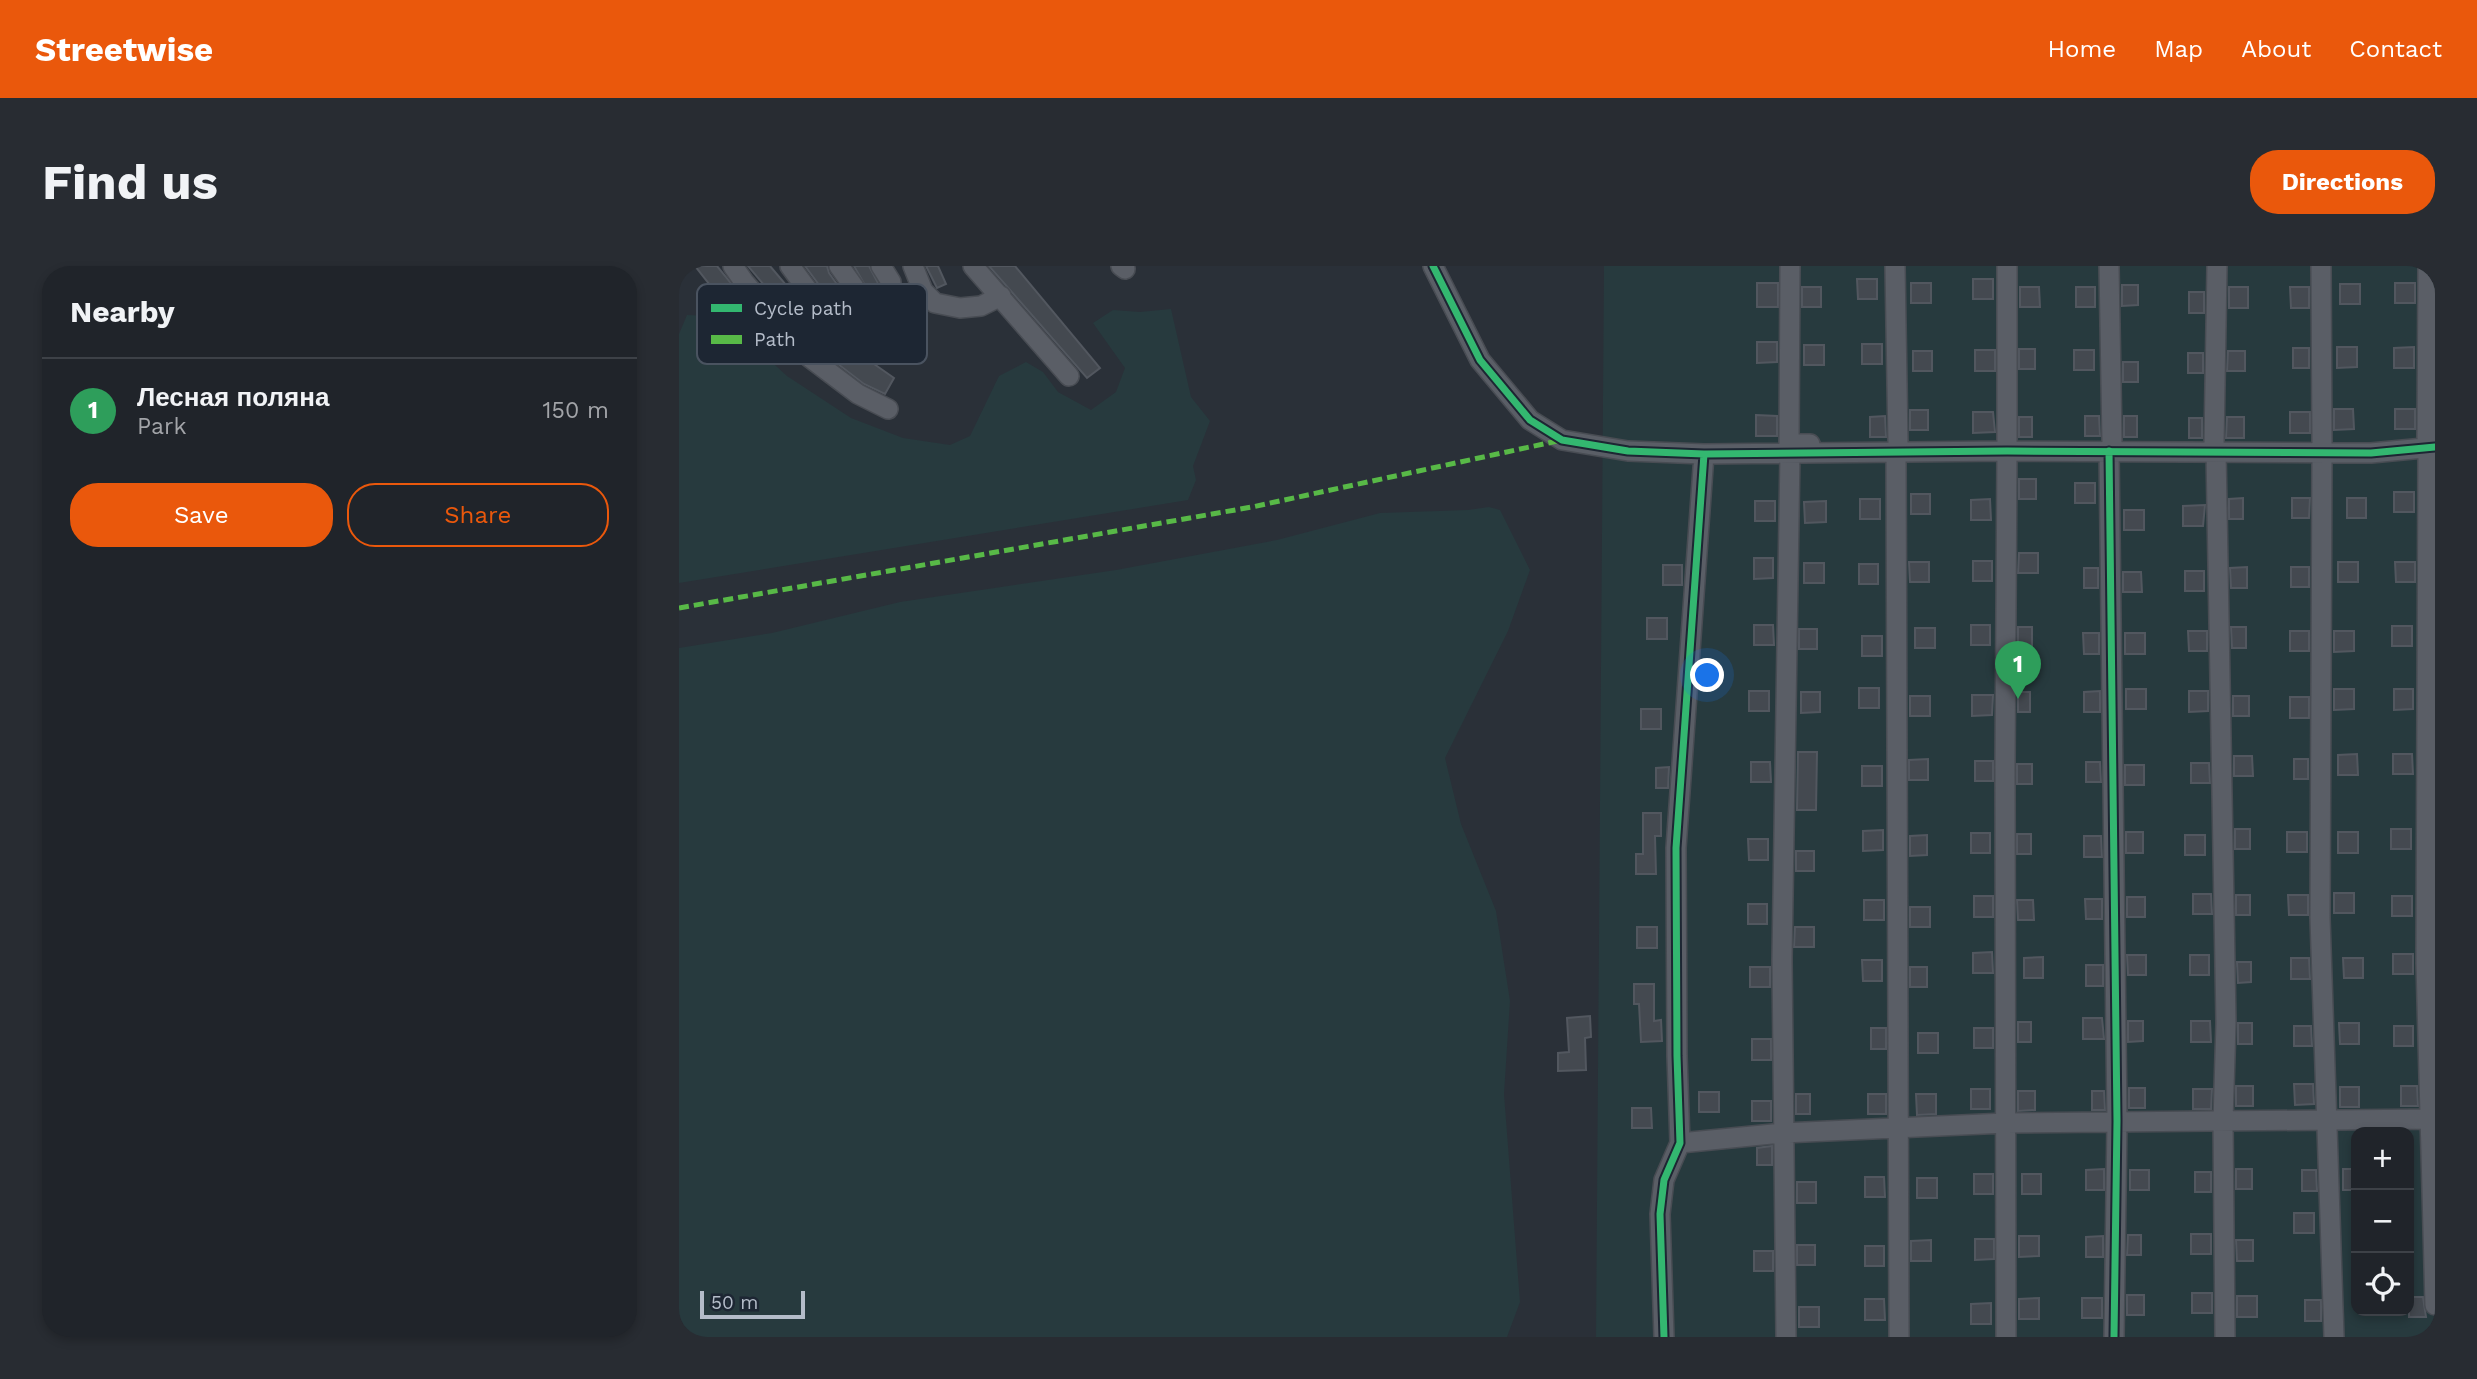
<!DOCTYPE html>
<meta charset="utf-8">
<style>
:root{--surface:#20242a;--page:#282c32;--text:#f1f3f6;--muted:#a2a4a8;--line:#3d4147;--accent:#ea580c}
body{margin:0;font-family:"Work Sans",sans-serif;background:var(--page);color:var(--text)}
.controls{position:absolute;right:21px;bottom:21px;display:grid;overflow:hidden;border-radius:14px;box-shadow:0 4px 10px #0003}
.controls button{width:63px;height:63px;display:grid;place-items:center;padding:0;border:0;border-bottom:2px solid var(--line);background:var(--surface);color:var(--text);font:35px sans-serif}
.scale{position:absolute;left:21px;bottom:18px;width:105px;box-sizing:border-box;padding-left:7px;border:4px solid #b4bcc9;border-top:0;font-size:19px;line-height:24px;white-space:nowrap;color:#b4bcc9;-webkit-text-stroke:5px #1d2633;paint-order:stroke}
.you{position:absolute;left:1029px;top:410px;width:24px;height:24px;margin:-18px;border:5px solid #fff;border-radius:50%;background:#1a73e8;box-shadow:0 0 0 10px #1a73e833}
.badge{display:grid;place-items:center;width:46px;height:46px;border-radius:50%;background:var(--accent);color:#fff;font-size:23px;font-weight:700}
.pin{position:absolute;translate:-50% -58px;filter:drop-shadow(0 2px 4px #0008)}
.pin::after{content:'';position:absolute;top:37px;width:24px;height:21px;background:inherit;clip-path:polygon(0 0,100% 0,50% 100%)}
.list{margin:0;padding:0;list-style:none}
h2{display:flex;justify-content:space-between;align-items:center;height:91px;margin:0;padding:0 28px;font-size:30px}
h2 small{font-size:23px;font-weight:400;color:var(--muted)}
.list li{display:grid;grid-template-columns:46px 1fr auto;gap:21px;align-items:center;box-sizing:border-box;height:105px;padding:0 28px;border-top:2px solid var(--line)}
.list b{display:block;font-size:26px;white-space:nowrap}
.list p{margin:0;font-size:23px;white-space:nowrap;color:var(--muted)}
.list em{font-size:23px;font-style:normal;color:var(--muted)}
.actions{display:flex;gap:14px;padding:21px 28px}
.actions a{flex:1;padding:16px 0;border:2px solid var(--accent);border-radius:28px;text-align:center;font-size:24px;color:var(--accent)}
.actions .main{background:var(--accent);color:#fff}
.icon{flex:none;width:38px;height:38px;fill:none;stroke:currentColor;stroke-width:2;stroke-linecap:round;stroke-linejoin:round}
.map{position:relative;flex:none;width:1756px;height:1071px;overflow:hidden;border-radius:28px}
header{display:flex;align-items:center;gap:42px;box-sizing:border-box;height:98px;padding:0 35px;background:var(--accent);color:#fff}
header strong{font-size:33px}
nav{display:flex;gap:38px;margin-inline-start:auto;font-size:24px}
.intro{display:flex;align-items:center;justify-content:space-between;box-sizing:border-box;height:168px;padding:0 42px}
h1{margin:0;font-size:49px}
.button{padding:18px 32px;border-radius:28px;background:var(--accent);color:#fff;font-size:24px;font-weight:700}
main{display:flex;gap:42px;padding:0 42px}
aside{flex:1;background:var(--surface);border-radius:28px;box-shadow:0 4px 10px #0003}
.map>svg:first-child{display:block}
</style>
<header>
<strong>Streetwise</strong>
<nav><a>Home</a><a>Map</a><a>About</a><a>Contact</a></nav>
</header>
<div class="intro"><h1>Find us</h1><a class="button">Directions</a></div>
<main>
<aside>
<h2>Nearby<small></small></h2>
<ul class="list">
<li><span class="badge" style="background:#2e9e5b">1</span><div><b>Лесная поляна</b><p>Park</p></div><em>150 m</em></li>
</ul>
<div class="actions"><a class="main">Save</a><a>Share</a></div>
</aside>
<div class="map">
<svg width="1756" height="1071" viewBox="0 0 1756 1071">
<rect width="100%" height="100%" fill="#2a3038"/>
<path fill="#273a3e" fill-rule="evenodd" d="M925,0H1756V1071H917ZM1677,866H1730V1045H1677Z
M492,43L512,131L531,155L514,200L517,214L509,234L0,317V68L8,49L35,50L73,78L108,110L172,152L224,172L271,179L291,170L320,110L347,96L364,106L379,126L412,144L437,126L446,102L414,57L434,44L461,46Z
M810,241L821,244L851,304L829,365L766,492L782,558L817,645L831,735L825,828L841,1036L828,1071H0V382L93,367L221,336L437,304L598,274L701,247L789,244Z"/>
<path fill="#444950" stroke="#52575f" stroke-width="2" d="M16,0H38L95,70L89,77L38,28Z
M69,0H91L167,90L175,84L215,112L206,128L185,118L138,82Z
M126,0H148L150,7L165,28L175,33L183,31L187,21L175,0H190L202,23L193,29L192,27L162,55L157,42Z
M247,0H259L267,18L258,22Z
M310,0H336L421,102L408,112Z
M1178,13H1198V33H1179Z
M1294,13H1314V33H1294Z
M1078,17H1099V41H1078Z
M1232,17H1252V37H1232Z
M1716,17H1736V37H1716Z
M1661,18H1681V38H1661Z
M1443,19H1459V39L1443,40Z
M1123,21H1142V41H1123Z
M1341,21H1360L1361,41H1341Z
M1397,21H1416V41H1397Z
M1550,21H1569V42H1550Z
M1611,21H1630V42H1612Z
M1510,26H1525V47H1510Z
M1078,76H1098V96L1078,97Z
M1183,78H1203V98H1183Z
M1125,79H1145V99H1125Z
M1658,81H1678V101L1658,102Z
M1735,81V102H1715V82Z
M1614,82H1630V102H1614Z
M1340,83H1356V103H1340Z
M1296,84H1316V105H1296Z
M1395,84H1415V104H1395Z
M1234,85H1253V105H1234Z
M1549,85H1566V105H1548Z
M1509,87H1524V107H1509Z
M1444,96H1459V116H1444Z
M1655,143H1674L1675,163L1655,164Z
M1716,143H1736V163H1716Z
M1231,144H1249V164H1231Z
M1294,146H1314L1316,166L1294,167Z
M1611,146H1631V167H1611Z
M1077,149L1098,150V170H1077Z
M1206,150L1207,171H1191V151Z
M1406,150H1420L1421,170H1406Z
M1445,150H1458V171H1445Z
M1340,151H1353V171H1340Z
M1548,151H1565V172H1547Z
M1510,152H1523V172H1510Z
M1340,213H1357V233H1340Z
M1396,217H1416V237H1396Z
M1715,226H1735V246H1715Z
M1232,228H1251V248H1232Z
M1564,232V253H1550V233Z
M1613,232H1631L1630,252H1613Z
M1668,232H1687V252H1668Z
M1181,233H1201V253H1181Z
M1311,233L1312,254H1292V234Z
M1076,235H1096V255H1076Z
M1147,235V256L1126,257L1125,236Z
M1526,239L1524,260H1504V240Z
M1445,244H1465V264H1445Z
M1340,287H1359V307H1339Z
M1075,292H1094V312L1075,313Z
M1294,295H1313V315H1294Z
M1230,296H1250V316H1231Z
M1659,296H1679V316H1659Z
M1716,296H1736V316H1717Z
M1125,297H1145V317H1125Z
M1180,298H1199V318H1180Z
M984,299H1003V319H984Z
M1568,301V322H1552L1551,302Z
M1612,301H1630V321H1612Z
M1405,302H1419V322H1405Z
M1506,305H1525V325H1506Z
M1444,306H1462L1463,326H1444Z
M968,352H988V373H968Z
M1075,359H1094L1095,379H1075Z
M1292,359H1311V379H1292Z
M1713,360H1733V380H1713Z
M1339,361H1353V381H1339Z
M1552,361H1567V382H1553Z
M1236,362H1256V382H1236Z
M1120,363H1138V383H1120Z
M1509,365H1528V385H1510Z
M1611,365H1630V385H1611Z
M1655,365H1675V385L1655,386Z
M1404,367H1420V388H1405Z
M1446,367H1466V388H1446Z
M1183,370H1203V390H1183Z
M1180,422H1200V442H1180Z
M1447,423H1467V443H1447Z
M1655,423H1675V443L1655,444Z
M1715,423H1734V443L1715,444Z
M1070,425H1090V445H1070Z
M1421,425V446H1405V426Z
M1510,425H1529V445L1510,446Z
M1122,426H1141V446L1122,447Z
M1339,426H1351V446H1339Z
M1293,429H1314L1313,449L1293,450Z
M1231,430H1251V450H1231Z
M1554,430H1570V450H1554Z
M1611,431H1630V452H1611Z
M962,443H982V463H962Z
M1119,486H1138L1137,544H1118Z
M1678,488L1679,509H1659V489Z
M1714,488H1733L1734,508H1714Z
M1555,490H1573L1574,510H1555Z
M1249,493V514H1230V494Z
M1615,493H1629V513H1615Z
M1296,495H1314V515H1296Z
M1072,496H1091L1092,516H1072Z
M1407,496H1421L1422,516H1407Z
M1512,497H1530L1531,517H1512Z
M1338,498H1353V518H1338Z
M1446,499H1465V519H1446Z
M1183,500H1203V520H1183Z
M990,501L989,522H977V502Z
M964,547H982V570H976L977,608H957V588H964Z
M1556,563H1571V583H1556Z
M1712,563H1732V583H1712Z
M1204,564V584L1184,585V565Z
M1447,566H1464V587H1447Z
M1608,566H1628V586H1608Z
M1659,566H1679V587H1659Z
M1292,567H1311V587H1292Z
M1338,568H1352V588H1338Z
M1248,569V589L1231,590V570Z
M1506,569H1526V589H1506Z
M1405,570H1422L1423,591H1405Z
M1069,573H1089V594H1070Z
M1117,585H1135V605H1117Z
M1655,627H1675V647H1655Z
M1514,628H1532L1533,648H1514Z
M1557,629H1571V649H1557Z
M1609,629H1629V649H1610Z
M1295,630H1314V651H1295Z
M1713,630H1733V650H1713Z
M1448,631H1466V651H1448Z
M1406,633H1423V653H1407Z
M1185,634H1205V654H1185Z
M1338,634H1354L1355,654H1339Z
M1069,638H1088V658H1069Z
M1231,641H1251V661H1231Z
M958,661H978V682H958Z
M1116,661H1135V681H1115Z
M1313,686L1314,707H1294V687Z
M1714,688H1734V708H1714Z
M1448,689H1467V709H1449Z
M1511,689H1530V709H1511Z
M1364,691V712H1345V692Z
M1612,692H1630L1631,713H1612Z
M1664,692H1684V712H1665Z
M1183,694H1203V715H1184Z
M1558,696H1572V716L1559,717Z
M1407,699H1424V720H1407Z
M1071,701H1091V721H1071Z
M1231,701H1248V721H1231Z
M955,718H975V755L982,754L983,775L962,776L960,738H955Z
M911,750L912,771L906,772L907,804L879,805V787L890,786L888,752Z
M1404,752H1423L1425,773H1404Z
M1449,755H1464V775L1449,776Z
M1512,755H1531L1532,776H1512Z
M1339,756H1352V776H1339Z
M1559,757H1573V778H1559Z
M1660,757H1680V778H1661Z
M1615,760H1632L1633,780H1615Z
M1715,760H1734V780H1715Z
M1192,762H1207V783H1192Z
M1295,762H1314V782H1295Z
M1239,767H1259V787H1239Z
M1073,773H1092V794H1073Z
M1615,818H1634L1635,838L1616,839Z
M1557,820H1574V840H1557Z
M1722,820H1738L1739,840H1722Z
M1661,821H1680V841H1661Z
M1450,822H1466V842H1450Z
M1292,823H1311V843H1292Z
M1514,823H1533L1532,843H1514Z
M1339,825H1356V844L1339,845Z
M1413,825H1425L1426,844H1413Z
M1020,826H1040V846H1020Z
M1117,828H1131V848H1117Z
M1189,828H1207V848H1189Z
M1237,828H1257V848L1238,849Z
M1073,835H1092V855H1073Z
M953,842H972L973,862H953Z
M1093,880V899H1078V882Z
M1425,903V924H1407V904Z
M1557,903H1573V923H1557Z
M1664,903H1677V924H1664Z
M1451,904H1470V924H1451Z
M1623,904H1637L1638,925H1623Z
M1516,906H1532V926H1516Z
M1295,908H1314V928H1295Z
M1343,908H1362V928H1343Z
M1186,911H1205L1206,931H1186Z
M1238,912H1258V932H1238Z
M1118,916H1137V937H1118Z
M1615,947H1635V967H1615Z
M1512,968H1532V988H1512Z
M1449,969H1462V989H1448Z
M1340,970H1360V990L1340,991Z
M1424,970V991H1407V971Z
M1296,973H1315V993L1296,994Z
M1252,974V995H1232V975Z
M1557,974H1574V995H1558Z
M1118,979H1136V999H1118Z
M1186,980H1205V1000H1186Z
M1075,985H1094V1005H1075Z
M1513,1027H1533V1047H1513Z
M1448,1029H1465V1049H1448Z
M1558,1030H1578V1051H1558Z
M1730,1031H1744L1747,1051H1730Z
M1360,1032V1053H1340V1033Z
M1403,1032H1423V1052H1403Z
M1186,1033H1205L1206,1054H1186Z
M1626,1034H1642V1055H1626Z
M1312,1037V1058H1292V1038Z
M1120,1041H1140V1061H1120Z"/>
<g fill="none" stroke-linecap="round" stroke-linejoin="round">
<g stroke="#484c53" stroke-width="22">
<path id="minor" d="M54,0L65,16L130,91L179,128L209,143
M111,0L147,49
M160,0L175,21
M202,0L212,16
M234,0L244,25L256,37L281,42L302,40L322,30
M294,0L390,110
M442,0L446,3
M754,0L801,94L851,154L883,174L949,185L1025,188L1328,185L1692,187L1756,181
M1111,0L1110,178H1131
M1216,0L1219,177
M1328,0V177
M1430,0L1433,176
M1642,0L1643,178
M1748,172L1749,0
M1535,178L1538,0
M1749,181L1747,697L1756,1039
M1430,185L1438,855L1435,1071
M1537,185L1547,757L1544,855L1546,1071
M1217,186L1220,1071
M1643,187L1641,652L1655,1071
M1001,877L1104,867L1327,857L1756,853
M985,1071L981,948L985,914L1001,877L998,790L997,582L1025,188
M1107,1071L1103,694L1111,187
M1327,1071L1326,501L1328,185"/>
</g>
<use href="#minor" stroke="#5a5e66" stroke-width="19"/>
<path stroke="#58b947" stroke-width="5" stroke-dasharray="10 5" stroke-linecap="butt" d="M0,342L573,241L883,174"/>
<g stroke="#1d2633" stroke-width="11">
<path id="cycleway" d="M754,0L801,94L851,154L883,174L949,185L1025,188L1328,185L1692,187L1756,181
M1430,185L1438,855L1435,1071
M985,1071L981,948L985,914L1001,877L998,790L997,582L1025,188"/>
</g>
<use href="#cycleway" stroke="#33b770" stroke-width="7"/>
</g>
<rect x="18" y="18" width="230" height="80" rx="10" fill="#1d2633" stroke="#4a5360" stroke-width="2"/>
<rect x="32" y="38" width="31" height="8" fill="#33b770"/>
<rect x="32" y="69" width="31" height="9" fill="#58b947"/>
<g font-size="19" fill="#b4bcc9">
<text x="75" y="49">Cycle path</text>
<text x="75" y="80">Path</text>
</g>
</svg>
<div class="controls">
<button>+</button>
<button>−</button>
<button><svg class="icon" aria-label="locate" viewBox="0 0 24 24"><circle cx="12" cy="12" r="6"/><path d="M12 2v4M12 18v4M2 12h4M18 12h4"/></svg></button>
</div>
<div class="scale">50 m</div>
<div class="you"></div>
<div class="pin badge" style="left:1339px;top:433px;background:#2e9e5b">1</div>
</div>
</main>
